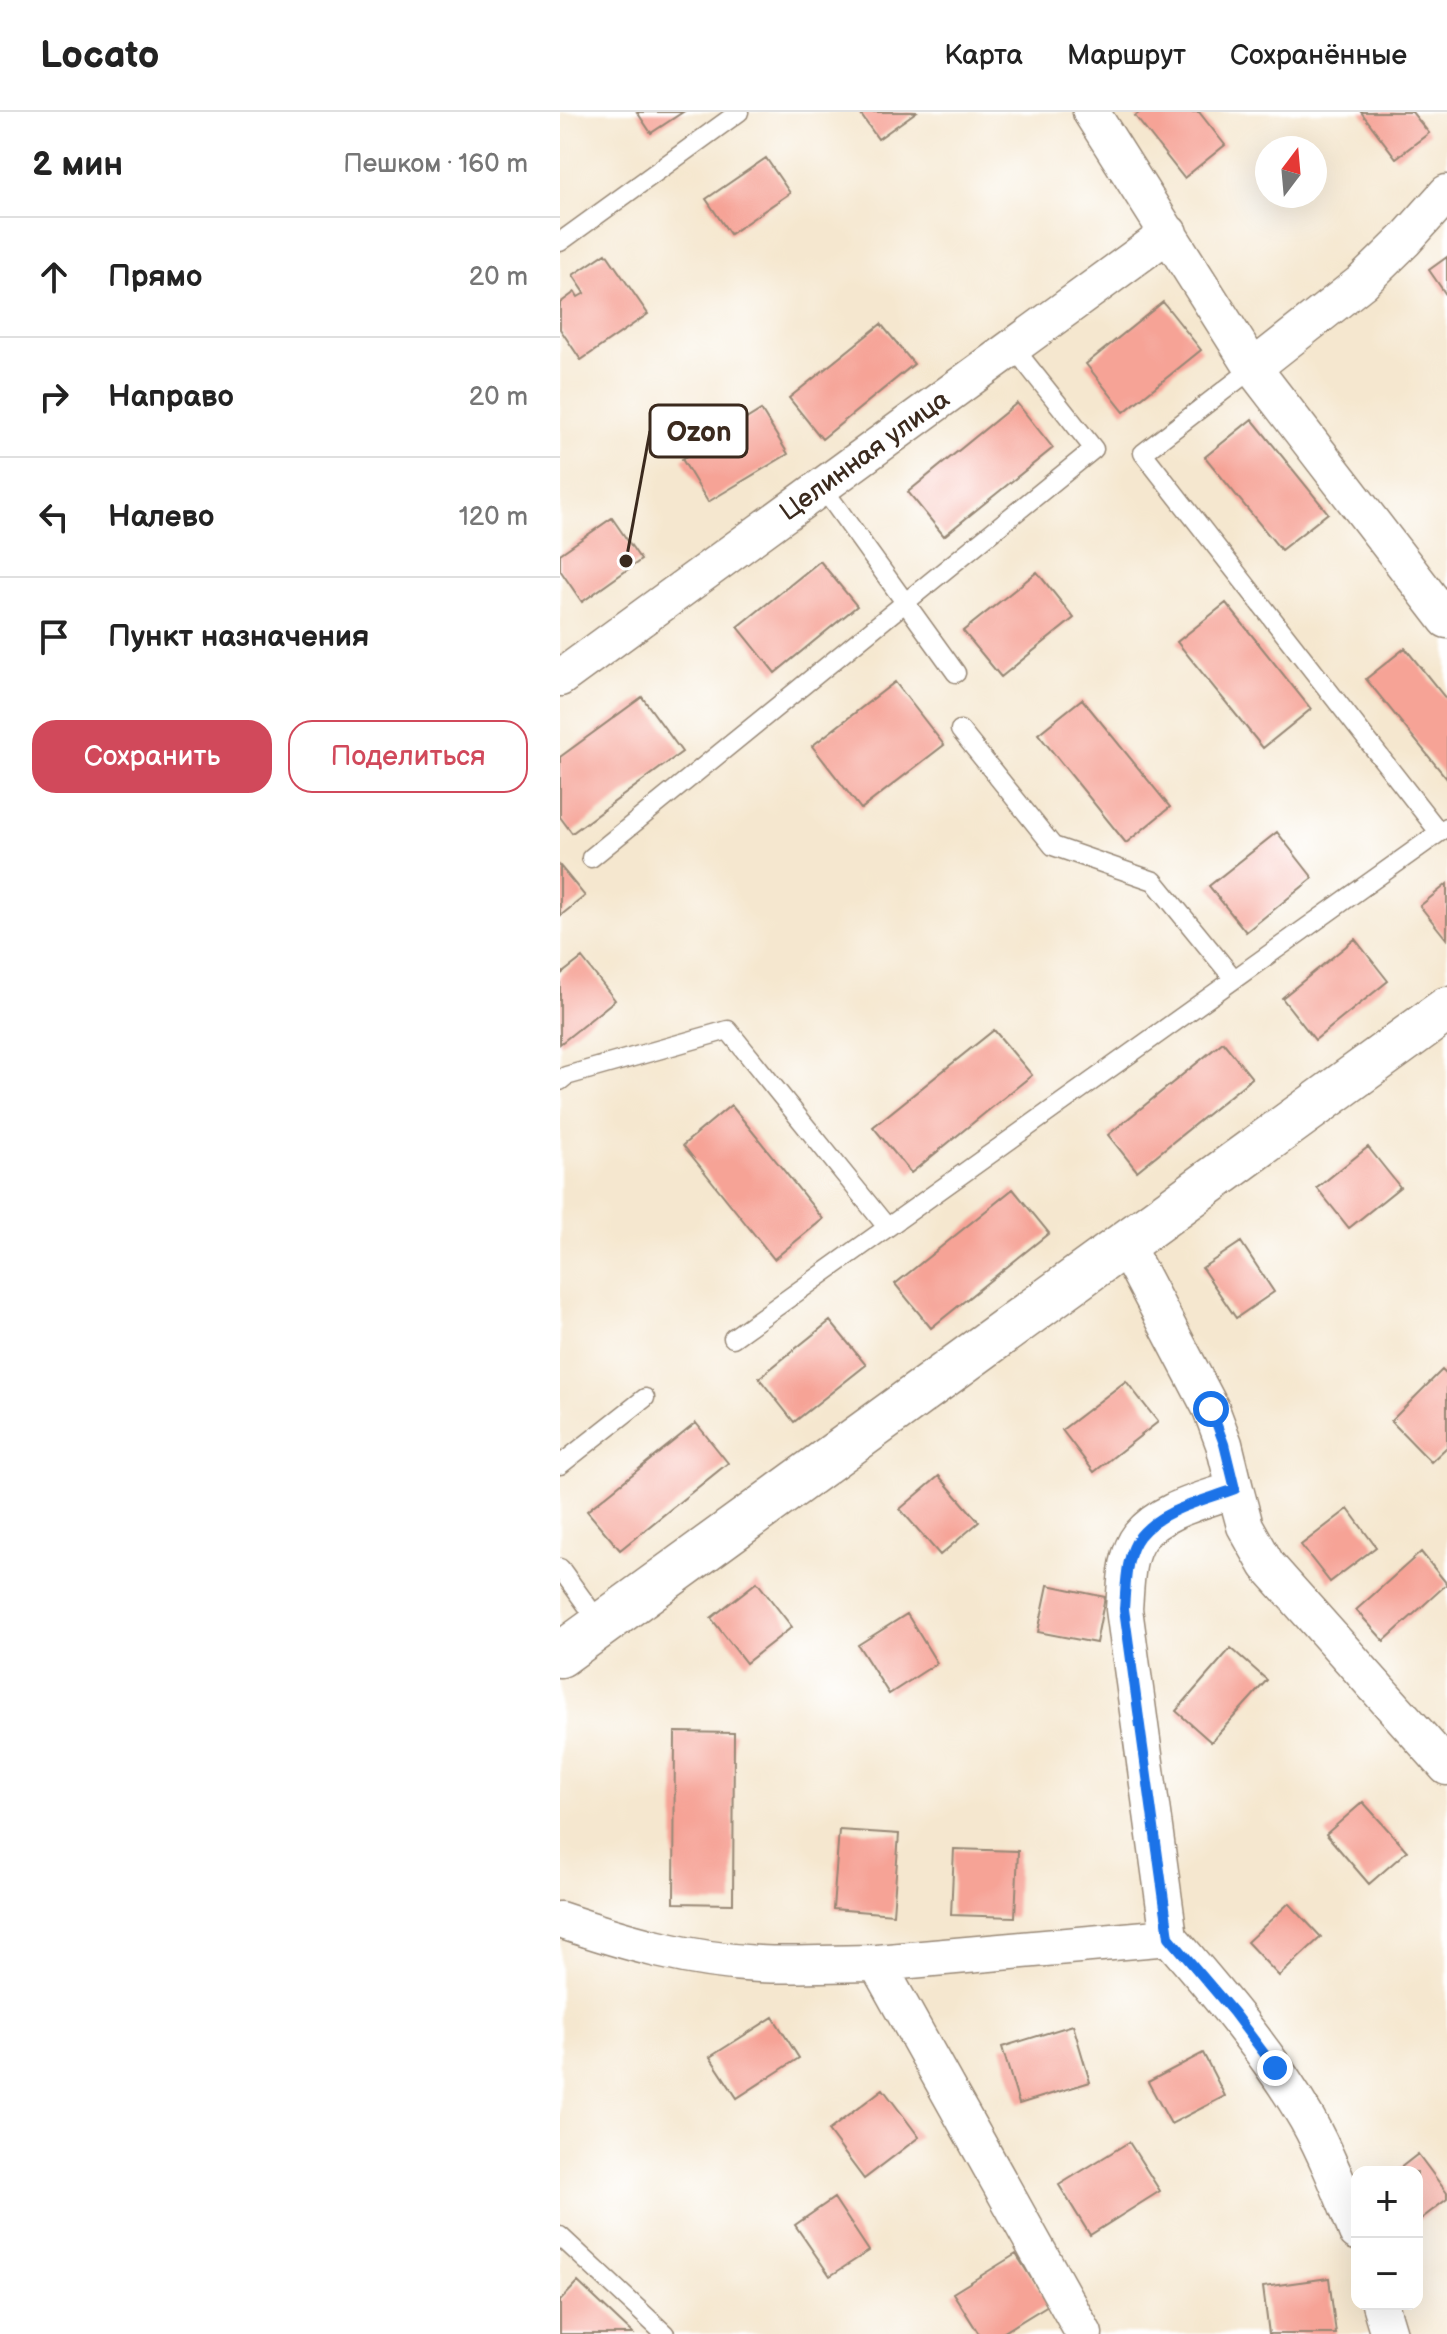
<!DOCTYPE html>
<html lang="ru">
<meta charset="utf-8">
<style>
:root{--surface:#fff;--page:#f6f6f6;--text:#222;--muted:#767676;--line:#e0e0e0;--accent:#d1495b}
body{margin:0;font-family:"Balsamiq Sans",sans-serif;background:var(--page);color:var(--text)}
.controls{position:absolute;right:24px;bottom:24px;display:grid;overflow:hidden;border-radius:16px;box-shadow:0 8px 32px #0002}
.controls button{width:72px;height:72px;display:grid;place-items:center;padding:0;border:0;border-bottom:2px solid var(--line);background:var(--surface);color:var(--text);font:40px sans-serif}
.compass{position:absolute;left:695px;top:24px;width:72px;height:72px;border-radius:50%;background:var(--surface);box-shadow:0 8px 32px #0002;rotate:16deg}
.stop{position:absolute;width:24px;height:24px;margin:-18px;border:6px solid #1a73e8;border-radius:50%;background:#fff}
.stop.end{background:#1a73e8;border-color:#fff;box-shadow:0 2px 8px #0008}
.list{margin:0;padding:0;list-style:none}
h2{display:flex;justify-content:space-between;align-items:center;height:104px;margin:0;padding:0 32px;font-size:34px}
h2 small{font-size:26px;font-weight:400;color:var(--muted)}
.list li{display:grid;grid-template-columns:52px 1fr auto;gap:24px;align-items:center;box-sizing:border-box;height:120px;padding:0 32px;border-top:2px solid var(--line)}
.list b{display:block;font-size:30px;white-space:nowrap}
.list em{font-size:26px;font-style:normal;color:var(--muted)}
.actions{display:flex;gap:16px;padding:24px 32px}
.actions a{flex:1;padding:18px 0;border:2px solid var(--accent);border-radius:24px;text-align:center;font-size:28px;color:var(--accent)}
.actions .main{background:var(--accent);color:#fff}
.icon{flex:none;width:44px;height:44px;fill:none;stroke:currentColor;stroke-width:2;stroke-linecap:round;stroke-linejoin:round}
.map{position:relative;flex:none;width:887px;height:2222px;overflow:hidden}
header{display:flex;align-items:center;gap:48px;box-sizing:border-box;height:112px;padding:0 40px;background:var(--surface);border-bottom:2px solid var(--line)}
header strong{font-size:38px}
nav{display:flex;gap:44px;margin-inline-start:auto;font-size:28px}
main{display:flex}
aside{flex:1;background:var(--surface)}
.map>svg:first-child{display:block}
</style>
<header>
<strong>Locato</strong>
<nav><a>Карта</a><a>Маршрут</a><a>Сохранённые</a></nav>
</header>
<main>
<aside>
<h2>2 мин<small>Пешком · 160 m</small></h2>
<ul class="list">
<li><svg class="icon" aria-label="ahead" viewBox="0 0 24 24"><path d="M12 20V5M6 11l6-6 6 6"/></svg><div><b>Прямо</b></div><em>20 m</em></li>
<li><svg class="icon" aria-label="right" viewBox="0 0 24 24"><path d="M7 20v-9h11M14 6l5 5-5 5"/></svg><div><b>Направо</b></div><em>20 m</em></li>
<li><svg class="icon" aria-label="left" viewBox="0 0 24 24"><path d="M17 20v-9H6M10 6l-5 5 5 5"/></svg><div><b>Налево</b></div><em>120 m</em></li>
<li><svg class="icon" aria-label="arrive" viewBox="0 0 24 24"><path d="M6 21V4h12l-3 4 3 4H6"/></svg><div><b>Пункт назначения</b></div></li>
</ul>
<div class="actions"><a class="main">Сохранить</a><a>Поделиться</a></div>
</aside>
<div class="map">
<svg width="887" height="2222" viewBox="0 0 887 2222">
<rect width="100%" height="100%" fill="#fff"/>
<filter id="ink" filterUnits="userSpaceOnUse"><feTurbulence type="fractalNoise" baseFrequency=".0125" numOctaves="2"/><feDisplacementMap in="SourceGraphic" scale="16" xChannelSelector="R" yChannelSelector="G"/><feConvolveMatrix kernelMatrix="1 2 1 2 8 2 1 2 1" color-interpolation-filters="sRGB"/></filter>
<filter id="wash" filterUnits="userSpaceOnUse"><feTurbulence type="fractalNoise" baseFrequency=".006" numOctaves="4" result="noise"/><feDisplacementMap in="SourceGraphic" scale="32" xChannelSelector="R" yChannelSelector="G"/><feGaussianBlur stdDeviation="1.8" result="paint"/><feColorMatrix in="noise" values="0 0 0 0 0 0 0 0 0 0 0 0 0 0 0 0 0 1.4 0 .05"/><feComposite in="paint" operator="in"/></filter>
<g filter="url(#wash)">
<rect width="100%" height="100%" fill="#f5e7cf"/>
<g id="blocks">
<path fill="#f6a396" d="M77,0H123L91,21Z
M299,0H356L318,27Z
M580,0H639L665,33L624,66L575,4Z
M801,0H852L869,21L836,46Z
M206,46L230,81L170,122L146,87Z
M46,141L88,202L21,248L0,217V191L15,180L18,185L25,181L13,163Z
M887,145V184L869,158Z
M603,190L641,238L564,300L526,252Z
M321,212L354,252L262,327L229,286Z
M457,291L493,336L384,424L348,380Z
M201,298L228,342L148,390L122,347Z
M692,307L768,401L721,438L645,345Z
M52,406L81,448L22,490L0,458V442Z
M260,449L297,494L215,561L178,515Z
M477,460L514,506L441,565L403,519Z
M666,491L751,597L703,636L617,530Z
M845,536L887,588V667L806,567Z
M335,570L384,633L301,697L252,634Z
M82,585L122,640L12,721L0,705V645Z
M522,587L610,695L566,731L478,622Z
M717,720L753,766L686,820L649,774Z
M0,754L25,784L0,804Z
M887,772V828L860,794Z
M795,827L828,869L755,928L722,886Z
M22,846L55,888L0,932V863Z
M434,918L472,963L351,1061L313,1015Z
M663,930L692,966L577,1059L548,1023Z
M171,993L263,1107L214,1147L123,1033Z
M808,1035L840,1075L789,1116L757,1076Z
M453,1077L489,1121L371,1216L335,1172Z
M681,1130L714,1180L676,1206L642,1156Z
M270,1209L306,1253L234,1310L199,1266Z
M882,1258L887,1263V1335L871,1350L831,1309Z
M566,1269L598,1310L534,1360L502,1318Z
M136,1311L168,1351L60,1438L27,1399Z
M379,1364L419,1410L380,1443L340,1397Z
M788,1397L816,1435L770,1470L741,1433Z
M861,1440L887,1472L824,1529L796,1498Z
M197,1470L232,1515L186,1551L151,1506Z
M488,1473L545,1485L536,1531L478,1520Z
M347,1502L377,1551L329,1582L298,1533Z
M671,1536L707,1568L651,1630L616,1599Z
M115,1620L174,1621L173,1792L114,1791Z
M803,1690L847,1739L809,1772L766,1722Z
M279,1718L339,1722L333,1802L273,1797Z
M394,1737L458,1739L455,1805L391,1803Z
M729,1791L761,1825L719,1864L687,1830Z
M213,1905L239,1946L177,1986L150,1945Z
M513,1913L530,1970L459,1992L442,1935Z
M643,1941L665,1984L611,2012L588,1970Z
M323,1977L359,2025L304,2067L268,2019Z
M569,2030L600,2079L530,2123L499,2073Z
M858,2042L887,2081V2087L857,2110V2060H835Z
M274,2086L309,2139L270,2164L235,2113Z
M456,2142L488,2193L441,2222H419L393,2181Z
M769,2166L776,2222H709L703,2175Z
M18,2170L73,2222H0V2189Z"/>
</g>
</g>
<g filter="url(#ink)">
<use href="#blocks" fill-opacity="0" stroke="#988876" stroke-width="2"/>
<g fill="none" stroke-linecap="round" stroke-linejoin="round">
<g stroke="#988876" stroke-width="21">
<path id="lane" d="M0,130L179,0
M693,256L583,341L879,720
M262,375L396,561
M400,618L493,734L594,769L674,867
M31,746L534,337L453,235
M0,969L6,964L168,918L327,1115
M173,1226L887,715
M0,1353L85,1286
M0,1456L41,1513
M0,2124L105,2222"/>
</g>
<g stroke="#988876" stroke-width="39">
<path id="street" d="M531,0L693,256L887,508
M693,256L802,170L845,128L887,81
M0,566L609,121
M565,1133L651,1297L664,1332L675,1377
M0,1808C65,1830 130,1849 199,1852C238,1854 278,1851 317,1851L524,2222
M609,1825C659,1883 708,1940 747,2007C767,2043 782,2082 797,2120
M317,1851L609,1825L564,1497C566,1474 565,1443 580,1424C602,1397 643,1389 675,1377L685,1414L707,1453L887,1655
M820,2192L829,2222"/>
</g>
<g stroke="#988876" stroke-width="47">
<path id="secondary" d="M0,1543L887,897"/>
</g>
<use href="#lane" stroke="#fff" stroke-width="18"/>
<use href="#street" stroke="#fff" stroke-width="36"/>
<use href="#secondary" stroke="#fff" stroke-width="44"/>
</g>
</g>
<g fill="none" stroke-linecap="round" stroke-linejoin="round" filter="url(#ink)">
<path stroke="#1a73e8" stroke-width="10" d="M651,1297L664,1332L675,1377C643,1389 602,1397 580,1424C565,1443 566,1474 564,1497L609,1825L673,1900L715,1956"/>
</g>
<g text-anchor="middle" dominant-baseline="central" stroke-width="6" stroke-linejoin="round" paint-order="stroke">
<g font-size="26" fill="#3b2a1e" stroke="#fff">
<text transform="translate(305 344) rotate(-36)">Целинная улица</text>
</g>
</g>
<path fill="none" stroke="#3b2a1e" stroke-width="3" d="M66 449L90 319"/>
<circle fill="#3b2a1e" stroke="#fff" stroke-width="3" cx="66" cy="449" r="8"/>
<rect fill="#fff" stroke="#3b2a1e" stroke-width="3" x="90" y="293" width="97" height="52" rx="8"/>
<g font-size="28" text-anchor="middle" font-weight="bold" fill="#3b2a1e">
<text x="139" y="329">Ozon</text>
</g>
</svg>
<div class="controls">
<button>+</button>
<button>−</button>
</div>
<svg class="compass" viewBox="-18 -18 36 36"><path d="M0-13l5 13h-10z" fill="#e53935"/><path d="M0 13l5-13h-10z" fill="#767676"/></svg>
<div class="stop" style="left:651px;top:1297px"></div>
<div class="stop end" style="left:715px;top:1956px"></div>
</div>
</main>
